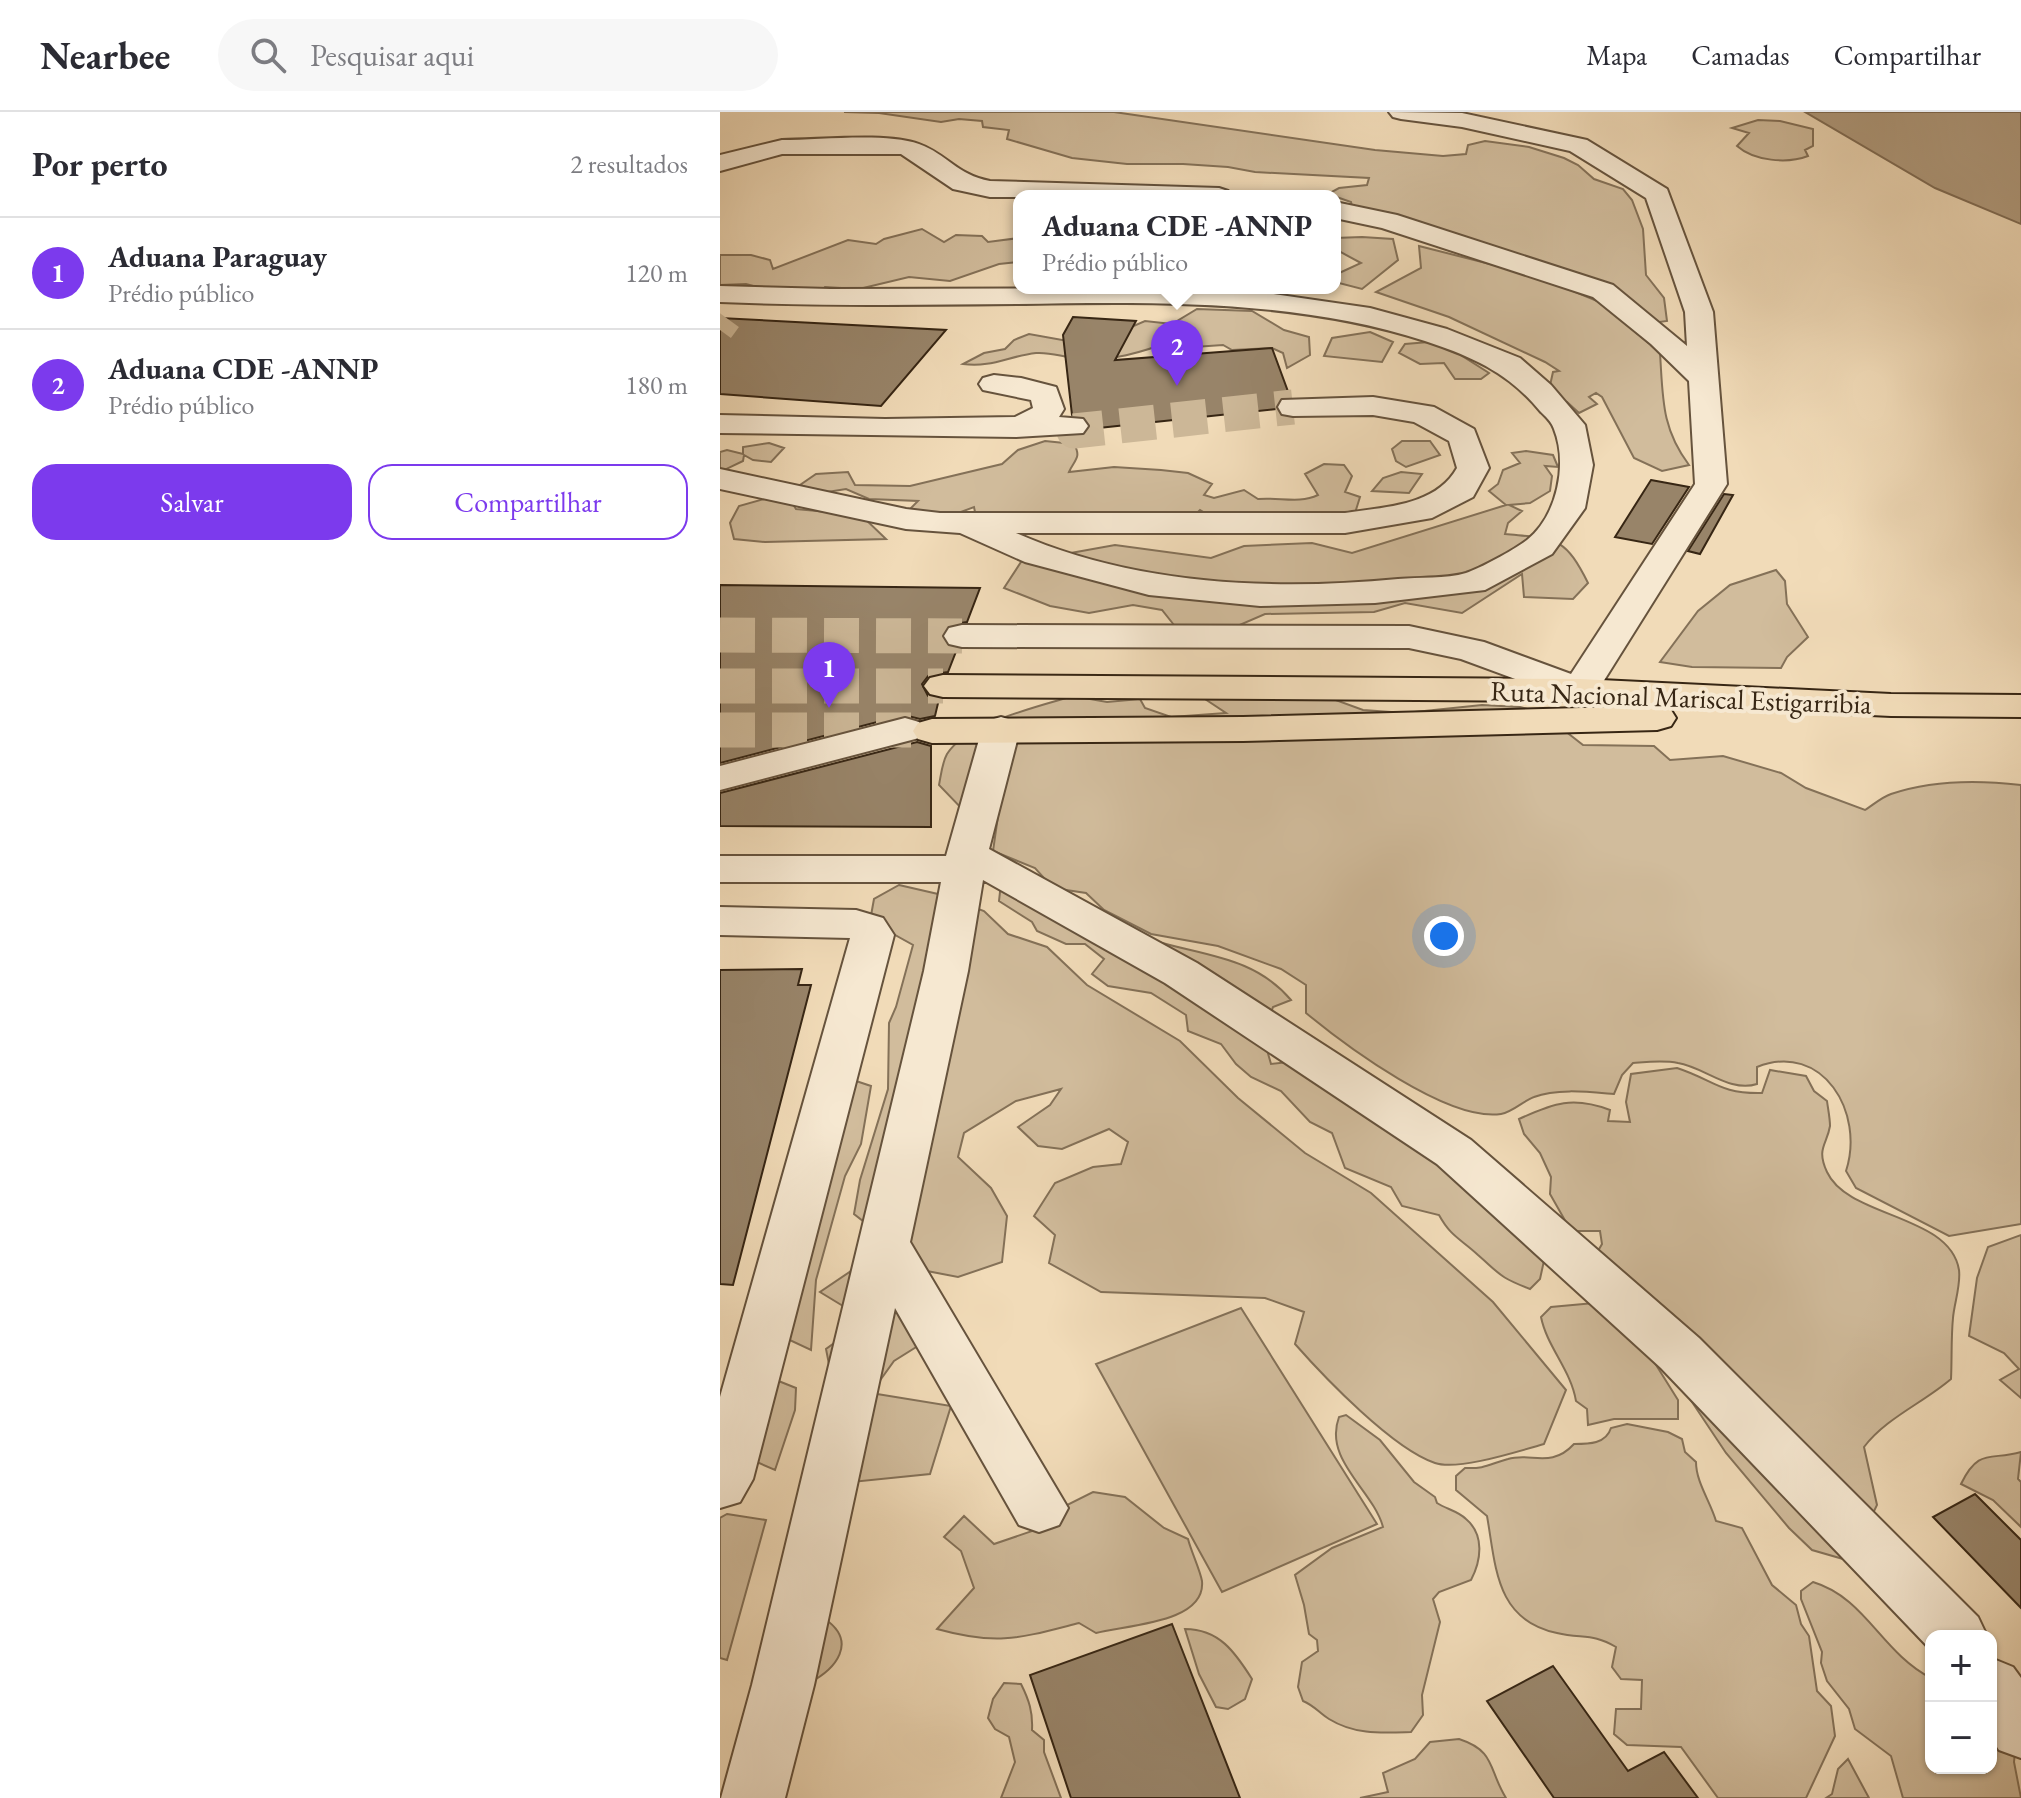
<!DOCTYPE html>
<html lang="pt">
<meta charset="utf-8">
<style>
:root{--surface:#fff;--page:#f7f7f7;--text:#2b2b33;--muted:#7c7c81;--line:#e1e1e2;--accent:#7c3aed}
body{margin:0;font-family:"EB Garamond",serif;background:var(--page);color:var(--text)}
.controls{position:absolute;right:24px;bottom:24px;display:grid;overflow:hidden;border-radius:16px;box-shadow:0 2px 6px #0004}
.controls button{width:72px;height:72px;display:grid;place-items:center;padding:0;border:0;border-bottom:2px solid var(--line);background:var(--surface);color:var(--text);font:40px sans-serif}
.you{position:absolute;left:724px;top:824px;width:28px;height:28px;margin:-20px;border:6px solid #fff;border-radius:50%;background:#1a73e8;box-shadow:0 0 0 12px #1a73e833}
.badge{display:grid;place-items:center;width:52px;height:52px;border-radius:50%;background:var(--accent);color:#fff;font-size:26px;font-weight:700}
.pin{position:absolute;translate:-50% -66px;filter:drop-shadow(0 2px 4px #0008)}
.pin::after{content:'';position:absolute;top:42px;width:28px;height:24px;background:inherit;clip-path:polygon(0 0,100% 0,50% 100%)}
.popup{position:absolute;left:293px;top:78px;width:328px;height:104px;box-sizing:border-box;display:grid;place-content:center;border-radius:16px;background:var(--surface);filter:drop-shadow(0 2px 6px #0005);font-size:26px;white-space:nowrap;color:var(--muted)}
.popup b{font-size:30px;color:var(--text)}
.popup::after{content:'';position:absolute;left:50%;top:100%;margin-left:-16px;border:16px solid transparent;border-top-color:var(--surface)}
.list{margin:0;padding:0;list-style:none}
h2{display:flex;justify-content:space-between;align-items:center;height:104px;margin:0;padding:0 32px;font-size:34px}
h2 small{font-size:26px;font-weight:400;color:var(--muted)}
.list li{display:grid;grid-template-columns:52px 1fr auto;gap:24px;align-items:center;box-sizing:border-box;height:112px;padding:0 32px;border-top:2px solid var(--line)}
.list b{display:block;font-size:30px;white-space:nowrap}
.list p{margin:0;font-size:26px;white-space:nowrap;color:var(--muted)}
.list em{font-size:26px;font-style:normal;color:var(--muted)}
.actions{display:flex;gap:16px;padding:24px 32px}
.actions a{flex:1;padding:18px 0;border:2px solid var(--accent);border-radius:24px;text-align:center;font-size:28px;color:var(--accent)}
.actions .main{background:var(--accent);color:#fff}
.icon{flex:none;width:44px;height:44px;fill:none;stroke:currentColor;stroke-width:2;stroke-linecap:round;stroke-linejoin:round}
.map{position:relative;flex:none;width:1301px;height:1686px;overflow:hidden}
header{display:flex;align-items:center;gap:48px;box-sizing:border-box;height:112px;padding:0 40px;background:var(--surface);border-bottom:2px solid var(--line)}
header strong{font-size:38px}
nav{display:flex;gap:44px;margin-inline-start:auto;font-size:28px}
.search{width:560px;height:72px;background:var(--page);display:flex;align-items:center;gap:20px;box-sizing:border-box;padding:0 28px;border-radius:44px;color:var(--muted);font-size:30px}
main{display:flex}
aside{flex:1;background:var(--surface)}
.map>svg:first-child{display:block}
</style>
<header>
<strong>Nearbee</strong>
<div class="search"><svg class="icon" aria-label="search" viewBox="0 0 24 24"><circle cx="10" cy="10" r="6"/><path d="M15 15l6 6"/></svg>Pesquisar aqui</div>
<nav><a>Mapa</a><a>Camadas</a><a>Compartilhar</a></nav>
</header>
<main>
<aside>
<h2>Por perto<small>2 resultados</small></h2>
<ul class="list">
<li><span class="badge">1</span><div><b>Aduana Paraguay</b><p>Prédio público</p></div><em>120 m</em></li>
<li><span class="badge">2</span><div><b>Aduana CDE -ANNP</b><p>Prédio público</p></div><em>180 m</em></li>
</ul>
<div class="actions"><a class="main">Salvar</a><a>Compartilhar</a></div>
</aside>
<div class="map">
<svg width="1301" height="1686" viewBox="0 0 1301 1686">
<rect width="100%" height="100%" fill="#f1dbb8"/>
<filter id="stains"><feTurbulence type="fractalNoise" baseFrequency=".0025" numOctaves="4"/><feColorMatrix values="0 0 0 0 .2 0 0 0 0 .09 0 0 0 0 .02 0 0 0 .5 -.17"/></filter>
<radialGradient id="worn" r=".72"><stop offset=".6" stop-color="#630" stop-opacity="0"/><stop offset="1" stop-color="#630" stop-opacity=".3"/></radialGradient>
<path fill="#d1bc9c" stroke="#847158" stroke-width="2" d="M124,0H394L655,38L723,44L746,42L748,33L765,29L809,35L844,46L858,53L874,67L903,77L912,88L923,117L926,163L944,186L947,209L932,211L909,193L897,176L670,101L632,95L631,90L608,82L619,76L647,73L649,66L535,60L508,55L463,52H407L352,46L287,27L289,18L263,15L262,9L239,7L221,10L159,1Z
M1038,8L1060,9L1093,17V34L1085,38L1088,44C1067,52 1034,49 1017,34L1029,21L1012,16Z
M202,117L224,130L236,123L262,124L268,130L299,126V150L279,152L230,169L189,165L139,177L105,175L101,180L63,182L26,172L0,173V143H31L50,148L53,157L128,128L156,132L164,127Z
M642,125L673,127L678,148L642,177L615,170V163L641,151L615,137V126Z
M699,134L817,164L882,191L940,241C943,285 941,316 969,353L942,359L914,346L882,285L876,281L869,285L877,292L859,301L847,290L827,287L833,260L839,259L825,250L729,205L656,180L701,156Z
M477,197L532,199L564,218L589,225L590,243L567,256L563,241L552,236L512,238L503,233L474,235L457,227C426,239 387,252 353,246C339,244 330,240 316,241C289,244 271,256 243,252L264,241L285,237L294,228L309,222L370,233L425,209L452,212Z
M650,220L673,230L662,250L604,244L612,226Z
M709,230L739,242L769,261L761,267H735L724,251L700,252L679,241L685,232Z
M325,329L354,332C362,346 354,348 349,360L394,355L441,358L468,361L492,372L484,383L494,386L524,378L538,387C560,385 579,392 598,383L585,362L604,352L624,353L632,364L625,380L640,385L635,401L596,411L580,400L561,406L501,411L480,398L470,408L256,405L254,395L220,408L186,407L190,397L198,389L149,387L126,377L101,381L80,373L96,362L128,360L135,373L190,374L282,352L298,338Z
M682,329H710L720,343L686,355L676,349L672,337Z
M49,331L64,336L51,350L33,348L24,343L23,349L0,360V340L7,338L23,342V335Z
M806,339L833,343L838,355L825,354L832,364L830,379L810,391L789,393L802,399L788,411L785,422C835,427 844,423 868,471L853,487L804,485L802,462L742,501L685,491L654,500L545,502L492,525L454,513L442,498L413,493L369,501L330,494L284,476L301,450L395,433L491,446L524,434L592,431L632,441L786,393L769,379L778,372L783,358L800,351L792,341Z
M681,360L702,362L689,381L652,379L663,366Z
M66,381L76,397L141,403L166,427L45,430L14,427L10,411L19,394Z
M1056,458L1065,469L1067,492L1088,525L1067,545L1061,556L972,555L940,550L978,499L1010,473Z
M353,584L387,590L420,587L425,596L451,605L506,601L485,587H613L643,598L685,601L762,593L800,595L822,601L863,633L934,634L950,648L1003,644L1061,661L1086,676L1145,698C1153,693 1162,685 1171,682C1212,668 1259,668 1301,673V1112L1229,1124L1136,1076L1126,1059C1145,1001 1103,929 1037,955V972C1010,981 984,955 958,951C943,948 927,950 913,951L902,963L894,982C870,980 837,976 814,985C803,989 793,1000 781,1002C728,1010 626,934 586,901V873L561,857L498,834L431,822L384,798L366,781L333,776L315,756L273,739L280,690L244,699L219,673C221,663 222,651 227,642C246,611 320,594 353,584Z
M281,771L358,785C367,797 380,802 393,809C406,815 419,824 432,828C483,844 534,844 571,888L553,895L543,924L551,952L578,949L663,981L825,1144L820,1167L810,1177C779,1165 781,1163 758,1143C741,1127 731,1125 719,1103L682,1094L671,1075L625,1056L612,1021L590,1010L561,979L531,965L516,952L501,932L468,919L466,903L431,881L388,874L372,862L384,847L365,832H346L317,819L312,810L279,789Z
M179,773L218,782L264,799L288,822L327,835L367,873L460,929L518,986L585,1041L651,1081L773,1190L846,1278L824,1332C799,1339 738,1359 715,1351C673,1337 605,1266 575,1232L584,1200L545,1186L381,1180L329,1151L335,1123L314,1104L335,1071L373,1055L401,1052L408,1030L389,1017L342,1037L318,1034L298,1015L330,993L341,977L296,989L244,1021L238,1045L271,1076L287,1104L282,1150L238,1165L207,1159L134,1102L140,1068L168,977L169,911L176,895L193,833L150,809L154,787Z
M957,956C994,968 999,982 1042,981L1050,958L1086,964L1094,979L1107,989C1108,997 1110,1006 1110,1014C1107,1033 1096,1036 1107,1060C1128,1106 1230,1102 1239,1158C1241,1173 1234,1192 1233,1206C1231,1226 1232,1247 1231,1267C1203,1291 1166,1306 1144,1335L1157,1393L1130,1449L1092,1438L1069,1416L1006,1341L940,1242L871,1151L882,1132L880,1119H851L830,1082L831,1065L820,1041L804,1022L799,1007C834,991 853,984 890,998L888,1009L910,1010L906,990L911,962Z
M130,967L151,974L141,1032L125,1064L96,1168L91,1238L46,1217Z
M1301,1123V1286L1280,1268L1299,1257L1284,1241L1249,1224L1257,1166L1268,1135Z
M162,1138L217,1222L174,1249L151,1281L231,1294L210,1362L132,1370L106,1237L146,1208L100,1180Z
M896,1189L958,1288V1307H894L868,1313L867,1297L856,1289C851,1258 827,1235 821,1205L831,1195Z
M521,1196L657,1412L502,1480L376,1252Z
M51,1266L76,1276L75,1298L55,1358L14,1340Z
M626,1303L660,1328L694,1370L715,1385L717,1391C726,1397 738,1399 746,1407C765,1423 761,1449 751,1468L719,1480L713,1487L720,1510L702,1583L703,1603L691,1620C661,1621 635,1623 609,1607C599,1601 595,1594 583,1589L578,1575L582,1550L598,1539L597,1528L589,1522L584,1493L575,1463L612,1436L663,1415C653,1378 603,1348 619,1305Z
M907,1312L948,1320L962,1327L965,1340L976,1350C976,1370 990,1389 996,1409L1022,1416L1052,1473L1076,1493L1081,1512L1089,1524L1097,1579L1111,1594L1115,1624L1086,1686H998L961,1635L907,1633L894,1622L896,1597H921L922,1568L901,1567L892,1555L896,1535C873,1521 862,1527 837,1521C775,1508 776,1454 767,1404L736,1378V1364L745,1356C766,1357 769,1352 788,1347C811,1340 831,1357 854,1332C869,1332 886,1332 891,1316Z
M1301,1340L1298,1367L1301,1370V1415L1273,1388L1241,1372C1259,1335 1271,1349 1301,1340Z
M373,1380L405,1385L444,1416L468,1427C471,1439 480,1458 482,1469C486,1512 403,1513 376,1521L359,1511C300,1526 278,1534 217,1517L254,1476L241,1439L224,1425L244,1404L274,1432L324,1415L339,1397Z
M7,1402L46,1408L7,1548L0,1546V1406Z
M1093,1470C1146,1486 1161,1540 1211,1566V1656H1271V1614L1296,1631L1294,1650L1301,1686H1183L1171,1644L1135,1617L1129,1597L1107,1569L1101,1551L1102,1540L1081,1487V1479Z
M105,1507C138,1530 116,1557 89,1571Z
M465,1517C499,1517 515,1540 532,1567L525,1587L508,1597L496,1595L479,1562Z
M284,1571L301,1572C309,1588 313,1600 312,1618L324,1628V1640L341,1686H281L295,1650L289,1625L275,1617L268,1606L273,1587Z
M739,1627C776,1639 768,1657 786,1686H640L668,1680L663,1661L695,1647L710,1630Z
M1128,1647L1149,1686H1106L1112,1682L1118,1657Z"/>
<path fill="#b29d80" stroke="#816d55" stroke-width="2" d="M1085,0H1301V112L1215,76Z"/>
<path fill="#988469" stroke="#372614" stroke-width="2" d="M353,205L416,209L395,248L552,236L570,285L559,287L556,297L369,317L371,314L365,305L352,303L343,223Z
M0,206L226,218L161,294L0,282Z
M931,368L969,375L932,432L895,425Z
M1004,382L1013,383L980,442L968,439Z
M0,473L260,476L247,510L228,513L221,522L226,534L237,537L228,560L209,563L202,572L208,584L219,587L215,604L200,607L184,603L0,651Z
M197,630L211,634V715L0,714V681Z
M82,857L78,873H91L13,1173L0,1172V858Z
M1255,1382L1301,1428V1496L1213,1405Z
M452,1512L520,1686H351L310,1563Z
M833,1554L908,1659L944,1640L978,1686H834L767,1589Z"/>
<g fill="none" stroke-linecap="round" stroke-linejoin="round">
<path stroke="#ccb797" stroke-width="27" stroke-dasharray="27 14" stroke-linecap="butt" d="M0,218L8,207"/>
<path stroke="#ccb797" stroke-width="35" stroke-dasharray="35 17" stroke-linecap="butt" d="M352,314L354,319L573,295
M0,523L242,524"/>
<path stroke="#ccb797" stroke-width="35" stroke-dasharray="35 17" stroke-linecap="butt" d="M0,574H223
M0,618H198"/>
<g stroke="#66533d" stroke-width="4">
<path id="minor" d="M669,0L742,1L867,28L947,77L993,200L1007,372L873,586L860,589L847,586L741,547L689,536L242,535L229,532L224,524L229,516L242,513L689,514L764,530L851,562L975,372L969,269L931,232L873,185L662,116L615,106V90L677,103L893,173L967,234L965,200L926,86L850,39L742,15L681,7L673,5Z
M62,28C99,28 167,20 199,32C227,42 237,63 270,69L499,76L508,79L512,84L270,85L233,77L181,42H62L0,59V43Z
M0,174L110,177L466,176L525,178L650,196L727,217L800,246L831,273L865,313L873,353L865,396L832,442L765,478L655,491L540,494L429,483L305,450L240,421L186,417L0,377V357L186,397L220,401H625C664,395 716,394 737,356L729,329L694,310L653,303L573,304L562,302L558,295L562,288L653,285L714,295L754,317L769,356L753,385L712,406L625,421H296C414,473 551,479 678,467C699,465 726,467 746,461C761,456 794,438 807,428C837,404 848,352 834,317C832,310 825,304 820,299C789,261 751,244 705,229C575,187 432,190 297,192C198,193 99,194 0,190Z
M274,263L301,266L336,275L344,297L339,305L363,307L368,314L363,321L296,325L0,321V303L165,307L295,305L313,296L311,288L263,278L259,272L263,266Z
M281,605L295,609L300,617L269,737L477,851L751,1028L979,1226L1258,1505L1267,1524H1211V1538L941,1256L717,1052L445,871L263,768L248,859L190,1130L348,1396L339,1413L319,1420L299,1413L175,1196L94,1573L65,1686H1L32,1573L204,859L221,770H0V744H226L262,617L267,609Z
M185,606L199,610L204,618L199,626L0,678V654Z
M0,795L136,798L163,806L174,823L33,1367L20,1390L0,1396V1285L130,826L0,823Z
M1271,1546L1293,1555L1301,1566V1646L1279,1638L1271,1626Z"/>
</g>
<g stroke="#372614" stroke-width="4">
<path id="highway" d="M223,563L860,567L1171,582L1301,583V605L1171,604L860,589L223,585L210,582L204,574L210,566Z
M937,594L951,598L956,606L951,614L937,618L523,629L212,631L198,627L193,619L198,611L212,607L523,605Z"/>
</g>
<use href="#minor" fill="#f6e8d1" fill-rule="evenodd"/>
<use href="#highway" fill="#f1dbb8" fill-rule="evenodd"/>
</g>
<g text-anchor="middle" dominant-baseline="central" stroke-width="8" stroke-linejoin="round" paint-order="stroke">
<g font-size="28" fill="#372614" stroke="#f6e8d1">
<text transform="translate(961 585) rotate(2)">Ruta Nacional Mariscal Estigarribia</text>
</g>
</g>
<rect width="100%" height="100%" filter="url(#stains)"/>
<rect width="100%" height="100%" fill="url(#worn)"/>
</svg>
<div class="controls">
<button>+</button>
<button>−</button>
</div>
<div class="you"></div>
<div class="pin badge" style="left:109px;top:596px">1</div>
<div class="pin badge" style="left:457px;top:274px">2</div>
<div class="popup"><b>Aduana CDE -ANNP</b>Prédio público</div>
</div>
</main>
